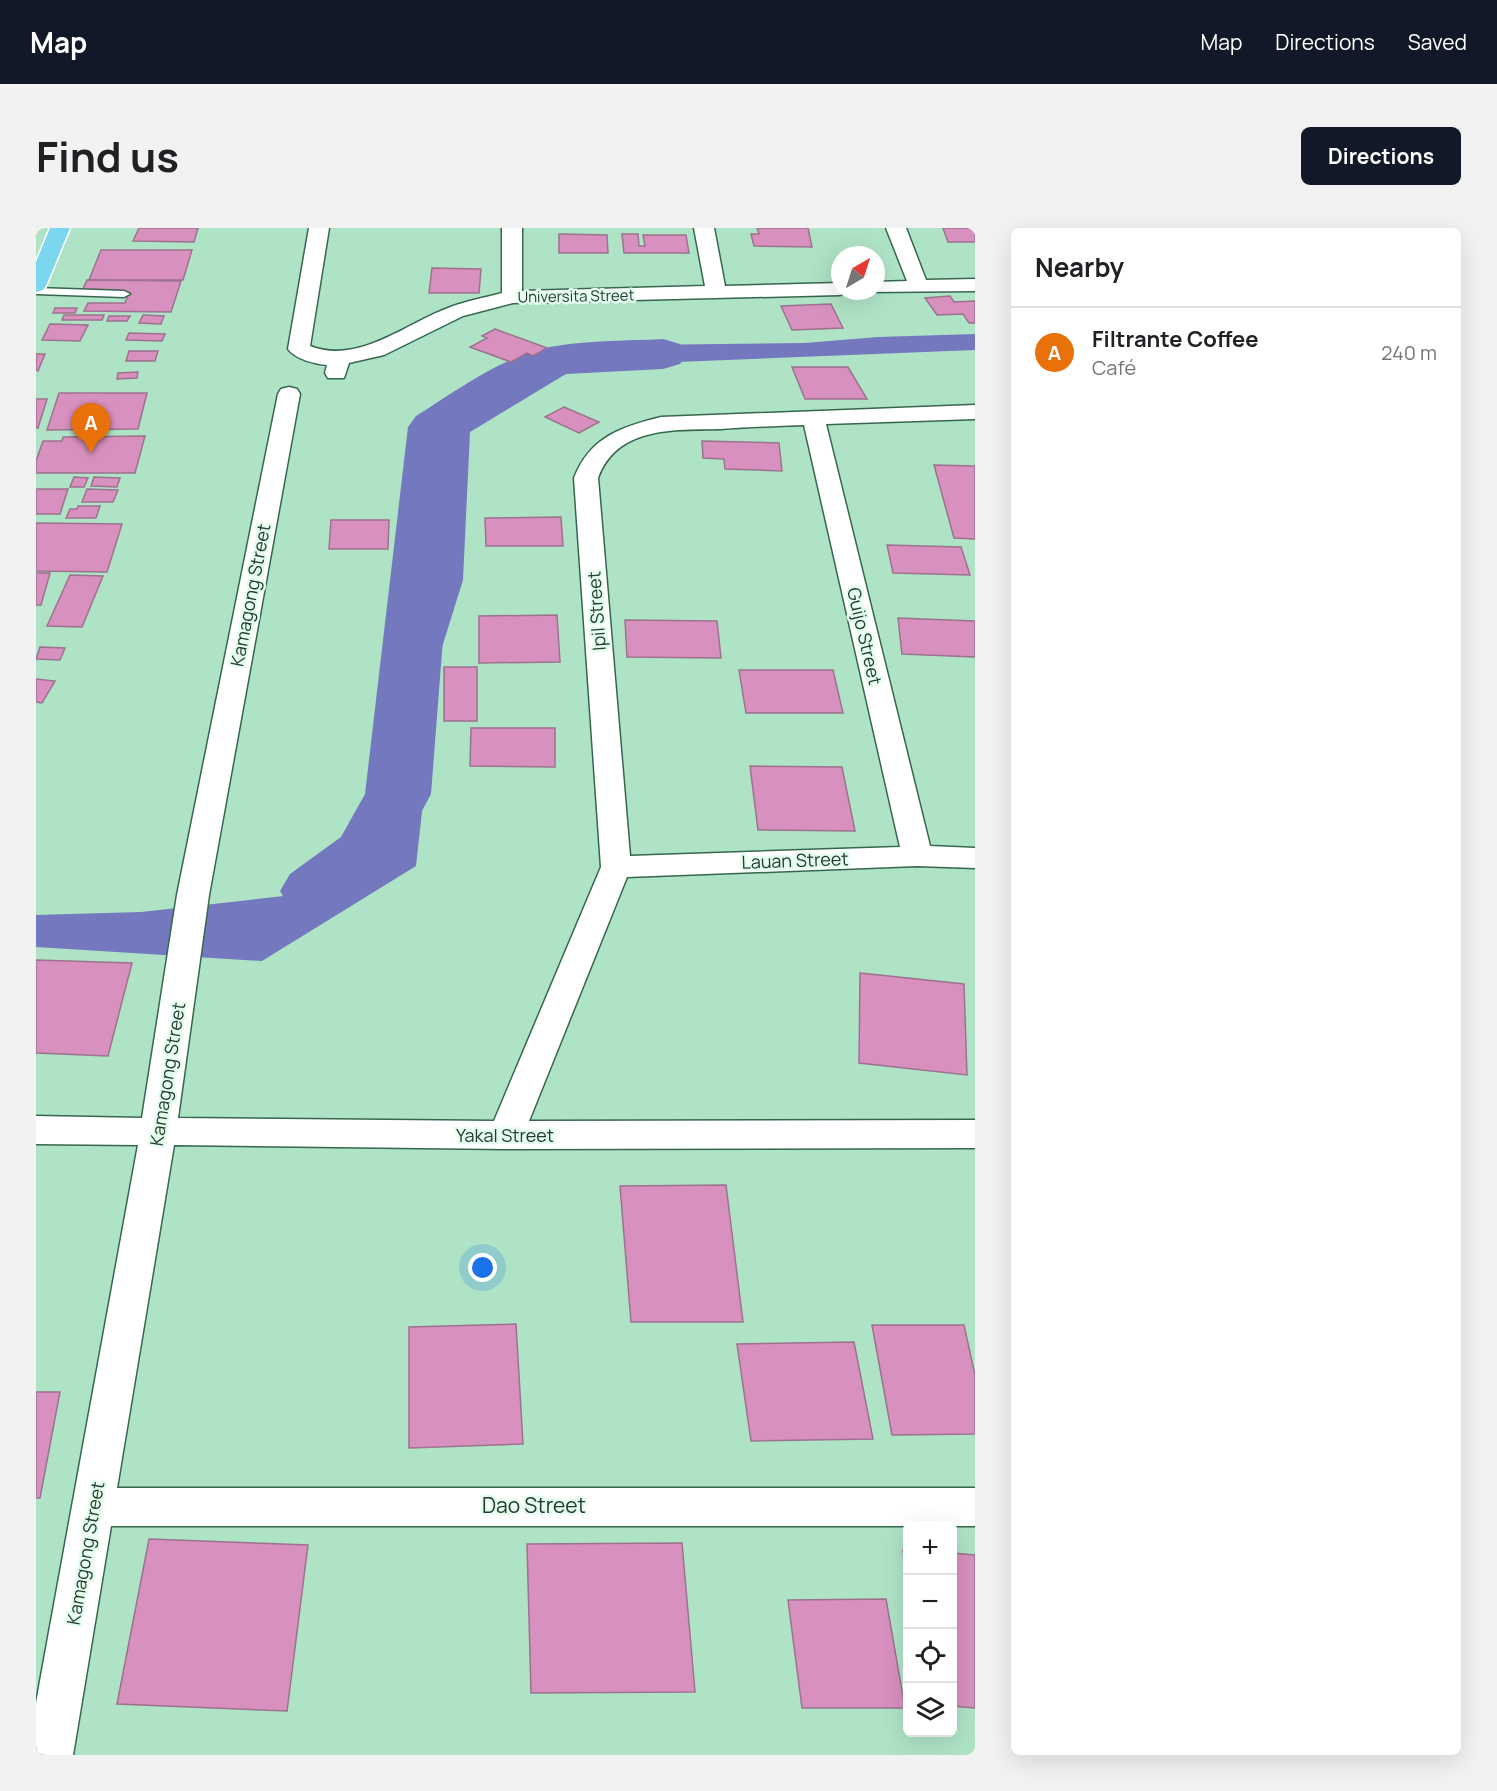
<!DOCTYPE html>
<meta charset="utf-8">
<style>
:root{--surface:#fff;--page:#f2f2f2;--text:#202124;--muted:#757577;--line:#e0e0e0;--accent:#111827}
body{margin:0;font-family:Manrope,sans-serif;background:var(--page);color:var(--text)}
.controls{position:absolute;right:18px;bottom:18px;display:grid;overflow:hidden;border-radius:9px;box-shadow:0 6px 24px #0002}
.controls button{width:54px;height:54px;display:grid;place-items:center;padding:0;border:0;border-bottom:2px solid var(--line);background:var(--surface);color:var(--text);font:30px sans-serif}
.compass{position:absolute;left:795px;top:18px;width:54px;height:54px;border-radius:50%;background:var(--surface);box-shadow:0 6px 24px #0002;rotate:39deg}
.you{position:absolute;left:447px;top:1040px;width:21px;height:21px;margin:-15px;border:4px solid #fff;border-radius:50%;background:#1a73e8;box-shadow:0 0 0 9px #1a73e833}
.badge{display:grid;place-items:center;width:39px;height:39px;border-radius:50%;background:var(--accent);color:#fff;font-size:20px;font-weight:700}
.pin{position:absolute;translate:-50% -50px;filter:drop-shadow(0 2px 3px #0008)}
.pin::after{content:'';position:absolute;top:32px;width:21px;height:18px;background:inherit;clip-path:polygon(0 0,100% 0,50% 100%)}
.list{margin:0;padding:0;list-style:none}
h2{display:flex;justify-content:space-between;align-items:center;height:78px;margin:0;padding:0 24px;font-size:26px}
h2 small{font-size:20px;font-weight:400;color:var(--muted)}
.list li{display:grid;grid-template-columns:39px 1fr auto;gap:18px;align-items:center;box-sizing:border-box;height:90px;padding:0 24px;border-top:2px solid var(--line)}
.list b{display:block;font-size:22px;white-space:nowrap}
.list p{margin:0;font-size:20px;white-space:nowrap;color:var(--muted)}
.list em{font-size:20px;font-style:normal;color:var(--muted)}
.icon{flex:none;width:33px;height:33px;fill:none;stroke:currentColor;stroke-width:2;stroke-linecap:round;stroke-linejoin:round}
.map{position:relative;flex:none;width:939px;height:1527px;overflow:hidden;border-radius:9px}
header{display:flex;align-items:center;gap:36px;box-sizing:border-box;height:84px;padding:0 30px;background:var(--accent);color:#fff}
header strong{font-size:28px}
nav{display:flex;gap:33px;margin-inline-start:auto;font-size:21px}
.intro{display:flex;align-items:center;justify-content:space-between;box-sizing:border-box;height:144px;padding:0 36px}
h1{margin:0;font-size:42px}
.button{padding:15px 27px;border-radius:9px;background:var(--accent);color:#fff;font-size:21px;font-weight:700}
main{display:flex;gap:36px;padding:0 36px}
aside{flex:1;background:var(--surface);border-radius:9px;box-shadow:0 6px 24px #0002}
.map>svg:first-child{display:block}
</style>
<header>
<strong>Map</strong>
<nav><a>Map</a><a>Directions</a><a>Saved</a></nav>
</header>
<div class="intro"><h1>Find us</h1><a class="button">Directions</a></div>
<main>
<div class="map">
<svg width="939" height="1527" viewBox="0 0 939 1527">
<rect width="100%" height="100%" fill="#afe3c6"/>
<path fill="#7478be" d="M939,106V122L543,138L434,204L427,352L403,429L380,638L226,733L0,719V687L105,684L248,668L342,602L371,555L392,208L420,176L530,129L600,117L769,115L842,109Z"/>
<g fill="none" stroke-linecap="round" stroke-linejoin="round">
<path fill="#7478be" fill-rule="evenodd" d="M627,111L644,116L651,126L644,136L627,141L530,146L483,167L423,205L395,566L356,639L304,680L279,687L254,680L244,663L254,646L305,609L329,566L372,199L380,188C423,161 469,126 520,118C555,112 592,113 627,111Z"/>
</g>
<path fill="#d890bf" stroke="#9d728e" stroke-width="1.5" d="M103,0H162L158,14L97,13Z
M721,0H772L776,19L718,18L715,6H723Z
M907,0H939V14H912Z
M523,6L571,7L572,25H523Z
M586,6H602L603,18H609L607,7H650L653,25H588Z
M65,22H156L147,52H53Z
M396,40L445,41L443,65H393Z
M51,52L145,53L135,84L48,83L52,75H89L93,64L46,63Z
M914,68L918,74L939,73V95H933L927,86L901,87L889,70Z
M795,76L807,100L756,102L745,78Z
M19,80H41L39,85H17Z
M28,87H68L66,92H26Z
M107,87L128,88L125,96L103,95Z
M73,88H94L91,93H71Z
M14,96L52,97L44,113L6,112Z
M459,101L511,120L497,128L491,125L475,134L434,119L451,110L446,108Z
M93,105L129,106L126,113L90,112Z
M93,123H122L119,133H90Z
M0,126H9L2,143L0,142Z
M756,139H812L831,171H769Z
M102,144L101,150L81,151L82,145Z
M23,165H111L102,201L11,202Z
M0,171H11L2,200H0Z
M528,179L563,194L543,205L509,189Z
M109,208L99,245H0V233L7,213H26L27,209Z
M666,213L743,215L746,243L689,241L688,231L667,230Z
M898,237L939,238V311L918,310Z
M38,249L52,250L48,259H34Z
M58,249L84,250L81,259L55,258Z
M0,261H32L24,286H0Z
M51,261L82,262L77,274H46Z
M42,278H64L60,290H30L34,281H41Z
M525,289L527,318H450L449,290Z
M295,292H353L352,321H293Z
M0,295L86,296L71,344L0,343Z
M851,317L925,319L934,347L857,345Z
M0,345H14L5,377H0Z
M34,347L67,348L46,399L11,398Z
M521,387L524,434L443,435V388Z
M862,390L939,393V429L866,426Z
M589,392L681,393L685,430L591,429Z
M4,419L29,420L24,432L0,431Z
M408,439H441V493H408Z
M703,442H797L807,485H710Z
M0,451L19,453L6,475L0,474Z
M435,500H519V539L434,538Z
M714,538L806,539L819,603L722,602Z
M0,732L96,735L72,828L0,825Z
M824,745L928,756L931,847L823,835Z
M690,957L707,1094H595L584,958Z
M480,1096L487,1216L373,1220V1099Z
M836,1097H928L939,1147V1206L856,1207Z
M818,1114L837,1211L715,1213L701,1116Z
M0,1164H24L4,1270H0Z
M113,1311L272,1317L251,1483L81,1476Z
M646,1315L659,1464L495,1465L491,1316Z
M867,1322L872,1323V1369Z
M916,1325L939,1327V1480L916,1478Z
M850,1371L869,1480H766L752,1372Z"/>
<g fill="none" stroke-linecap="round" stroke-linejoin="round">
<g stroke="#36674e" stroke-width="3">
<path id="service" d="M0,60L88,63L94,66L88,69L0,66Z"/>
</g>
<g stroke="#36674e" stroke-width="3">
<path id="minor" d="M273,0H293L274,118C322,137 369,96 412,80C429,73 448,70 466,65V0H486V63L669,58L658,0H678L689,58L804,55V63H813L804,67L477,75L427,88L348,127L313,135L308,150H292L289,145L291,137C279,136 259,131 252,121Z
M850,0H870L890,52L939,51V63L833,64L840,63V54L871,53Z
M253,159L261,161L264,166L173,667L142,890L458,893L565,639L538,250C554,209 585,199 625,189L939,177V191L790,196L894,618L939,620V640L881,638L591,649L493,893L939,892V920L470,921L138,917L81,1260H939V1298H75L37,1527H0V1475L102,917L0,916V888L106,890L141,667L242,166L245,161ZM768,197L864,619L594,628L562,250C581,198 639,202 685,201C712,199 740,198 768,197Z"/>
</g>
<g stroke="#fff" stroke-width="3">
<path id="primary" d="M14,0H34L10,58L7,62L0,64V34Z"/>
</g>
<use href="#service" fill="#fff" fill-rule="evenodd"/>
<use href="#minor" fill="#fff" fill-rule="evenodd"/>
<use href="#primary" fill="#7cd6ed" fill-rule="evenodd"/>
</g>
<g text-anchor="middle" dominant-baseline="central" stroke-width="5" stroke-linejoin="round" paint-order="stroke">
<g font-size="15" fill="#263b30" stroke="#e3fdee">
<text transform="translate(540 68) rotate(-1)">Universita Street</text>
</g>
<g font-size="18" fill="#263b30" stroke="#e3fdee">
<text transform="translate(214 367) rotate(-79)">Kamagong Street</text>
<text transform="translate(560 383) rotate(-94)">Ipil Street</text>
<text transform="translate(829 408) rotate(77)">Guijo Street</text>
<text transform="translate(759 632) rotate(-2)">Lauan Street</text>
<text transform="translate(131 846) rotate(-81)">Kamagong Street</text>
<text x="469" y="907">Yakal Street</text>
<text transform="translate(49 1325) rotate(-80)">Kamagong Street</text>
</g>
<g font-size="21" fill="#263b30" stroke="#e3fdee">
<text x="498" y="1277">Dao Street</text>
</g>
</g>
</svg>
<div class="controls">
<button>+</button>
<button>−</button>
<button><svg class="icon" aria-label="locate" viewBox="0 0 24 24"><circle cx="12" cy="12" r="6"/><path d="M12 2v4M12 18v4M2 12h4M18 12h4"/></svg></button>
<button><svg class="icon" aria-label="layers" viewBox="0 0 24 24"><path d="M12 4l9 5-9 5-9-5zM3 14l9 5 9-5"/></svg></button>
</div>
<svg class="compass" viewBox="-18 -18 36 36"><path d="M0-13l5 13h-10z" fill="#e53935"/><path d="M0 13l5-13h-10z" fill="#757577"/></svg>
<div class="you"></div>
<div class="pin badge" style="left:55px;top:225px;background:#e8710a">A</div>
</div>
<aside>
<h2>Nearby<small></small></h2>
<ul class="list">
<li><span class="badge" style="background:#e8710a">A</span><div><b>Filtrante Coffee</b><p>Café</p></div><em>240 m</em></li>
</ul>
</aside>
</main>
